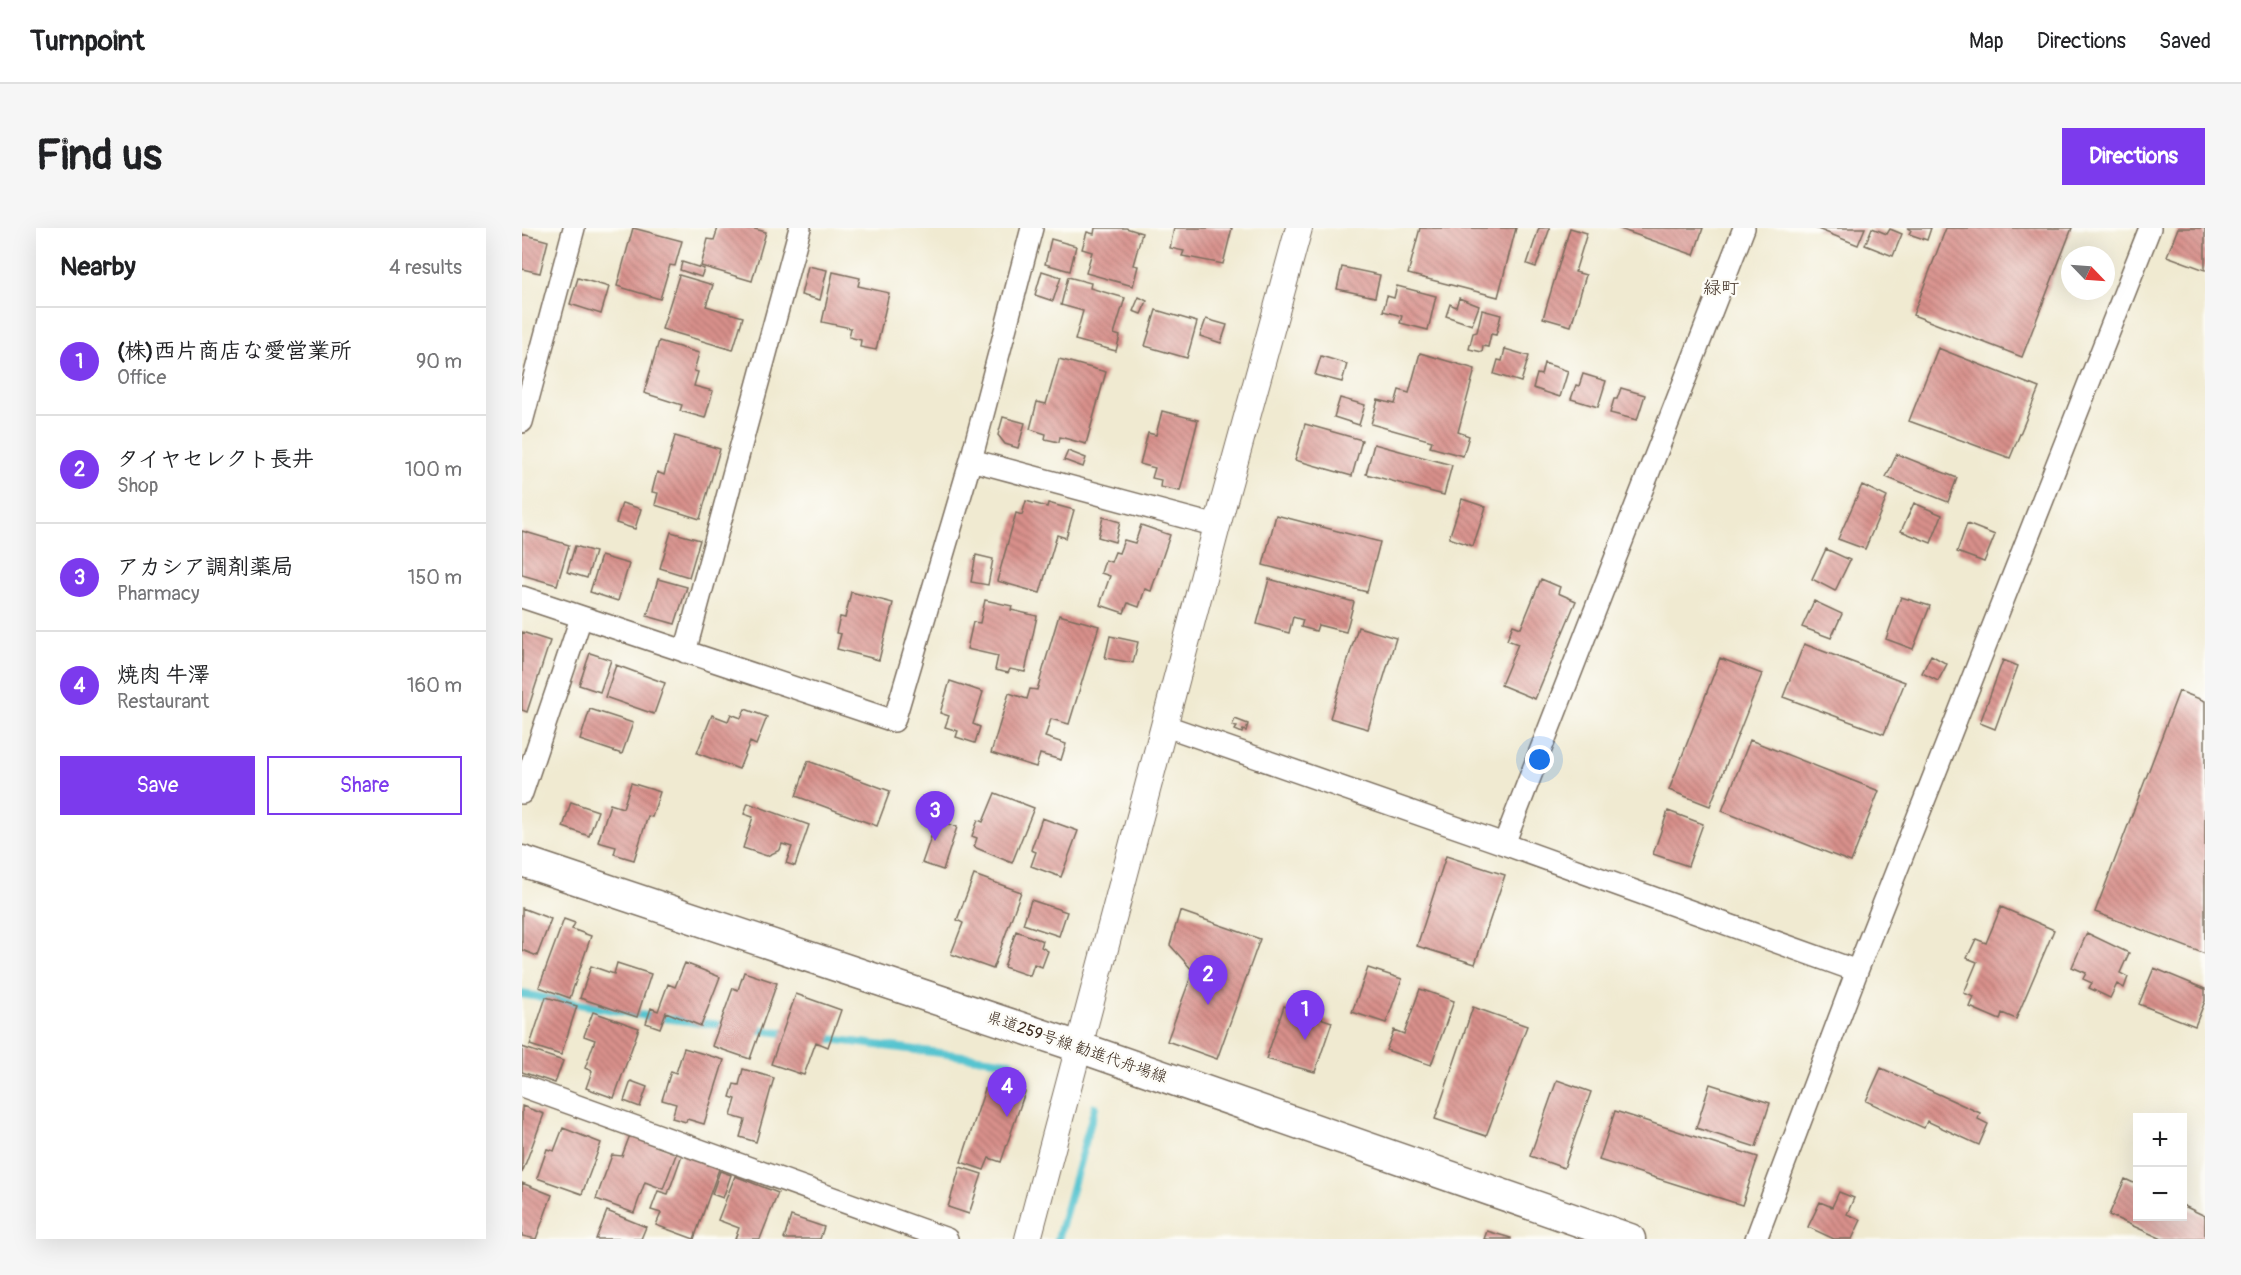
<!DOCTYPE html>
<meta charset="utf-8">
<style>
:root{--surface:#fff;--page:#f6f6f6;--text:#202124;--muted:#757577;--line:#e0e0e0;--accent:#7c3aed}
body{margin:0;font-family:Pangolin,"Klee One",sans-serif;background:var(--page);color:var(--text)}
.controls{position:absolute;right:18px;bottom:18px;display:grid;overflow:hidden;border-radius:0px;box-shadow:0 6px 24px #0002}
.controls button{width:54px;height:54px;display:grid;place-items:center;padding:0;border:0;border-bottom:2px solid var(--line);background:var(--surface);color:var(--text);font:30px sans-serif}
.compass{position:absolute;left:1539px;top:18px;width:54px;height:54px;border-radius:50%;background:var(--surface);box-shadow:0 6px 24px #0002;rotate:115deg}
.you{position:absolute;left:1018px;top:532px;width:21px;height:21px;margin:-15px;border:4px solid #fff;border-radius:50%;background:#1a73e8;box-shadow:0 0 0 9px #1a73e833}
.badge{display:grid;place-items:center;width:39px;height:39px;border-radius:50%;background:var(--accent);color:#fff;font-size:20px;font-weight:700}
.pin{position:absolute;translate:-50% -50px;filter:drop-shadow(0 2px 3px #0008)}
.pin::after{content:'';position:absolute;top:32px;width:21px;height:18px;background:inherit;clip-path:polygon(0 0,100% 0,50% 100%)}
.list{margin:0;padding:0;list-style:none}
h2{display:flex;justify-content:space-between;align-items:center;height:78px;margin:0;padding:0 24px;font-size:26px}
h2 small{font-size:20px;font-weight:400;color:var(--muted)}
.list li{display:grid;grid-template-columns:39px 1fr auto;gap:18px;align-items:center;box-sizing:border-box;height:108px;padding:0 24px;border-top:2px solid var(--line)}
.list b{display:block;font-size:22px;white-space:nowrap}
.list p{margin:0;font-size:20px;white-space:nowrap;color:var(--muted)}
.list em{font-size:20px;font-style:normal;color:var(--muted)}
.actions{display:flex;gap:12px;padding:18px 24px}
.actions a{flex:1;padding:14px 0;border:2px solid var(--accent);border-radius:0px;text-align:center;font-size:21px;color:var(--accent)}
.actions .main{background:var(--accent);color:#fff}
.map{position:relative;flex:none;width:1683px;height:1011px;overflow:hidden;border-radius:0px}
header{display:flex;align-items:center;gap:36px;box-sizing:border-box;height:84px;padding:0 30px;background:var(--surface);border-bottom:2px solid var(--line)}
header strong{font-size:28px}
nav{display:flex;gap:33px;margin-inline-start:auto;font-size:21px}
.intro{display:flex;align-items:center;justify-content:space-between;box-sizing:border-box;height:144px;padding:0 36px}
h1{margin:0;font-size:42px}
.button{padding:15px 27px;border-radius:0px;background:var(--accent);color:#fff;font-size:21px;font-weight:700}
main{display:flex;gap:36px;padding:0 36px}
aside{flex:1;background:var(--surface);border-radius:0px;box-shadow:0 6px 24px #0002}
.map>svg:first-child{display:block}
</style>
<header>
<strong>Turnpoint</strong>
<nav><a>Map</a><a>Directions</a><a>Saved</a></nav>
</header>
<div class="intro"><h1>Find us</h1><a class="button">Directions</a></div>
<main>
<aside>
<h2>Nearby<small>4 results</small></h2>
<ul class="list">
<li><span class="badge">1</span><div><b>(株)西片商店な愛営業所</b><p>Office</p></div><em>90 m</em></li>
<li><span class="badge">2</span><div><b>タイヤセレクト長井</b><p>Shop</p></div><em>100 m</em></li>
<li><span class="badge">3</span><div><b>アカシア調剤薬局</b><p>Pharmacy</p></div><em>150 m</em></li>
<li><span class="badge">4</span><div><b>焼肉 牛澤</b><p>Restaurant</p></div><em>160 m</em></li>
</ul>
<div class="actions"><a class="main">Save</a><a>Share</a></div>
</aside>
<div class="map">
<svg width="1683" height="1011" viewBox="0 0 1683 1011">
<defs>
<pattern id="building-back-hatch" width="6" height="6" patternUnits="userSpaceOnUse" patternTransform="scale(1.5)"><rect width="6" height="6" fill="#d8908b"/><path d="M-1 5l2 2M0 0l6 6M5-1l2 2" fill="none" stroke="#b07671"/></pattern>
</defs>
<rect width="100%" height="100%" fill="#fdfcf7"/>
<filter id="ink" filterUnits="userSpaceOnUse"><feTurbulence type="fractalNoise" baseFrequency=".0167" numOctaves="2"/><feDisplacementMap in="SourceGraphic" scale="12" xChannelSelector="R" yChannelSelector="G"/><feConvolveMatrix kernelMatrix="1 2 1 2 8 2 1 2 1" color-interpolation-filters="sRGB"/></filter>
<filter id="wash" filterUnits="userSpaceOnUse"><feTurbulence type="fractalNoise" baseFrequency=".008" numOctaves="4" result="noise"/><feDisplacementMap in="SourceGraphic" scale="24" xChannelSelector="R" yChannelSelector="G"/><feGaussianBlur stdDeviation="1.35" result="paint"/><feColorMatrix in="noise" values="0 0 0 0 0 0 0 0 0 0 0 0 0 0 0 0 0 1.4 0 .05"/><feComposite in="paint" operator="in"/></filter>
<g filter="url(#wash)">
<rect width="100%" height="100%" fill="#f0ead1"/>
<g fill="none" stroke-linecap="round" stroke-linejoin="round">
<path stroke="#57c4d0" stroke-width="8" d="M0,766L125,788L207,798
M229,801L270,806
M300,810L488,834
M536,1011L573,879"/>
</g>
<g id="blocks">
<path fill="url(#building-back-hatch)" d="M111,0L160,13L153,38L148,37L138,71L95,58Z
M196,0H229L244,4L230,53L179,38L186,11L192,12Z
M573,0H604L620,5L611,37L616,38L611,58L564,45L570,24L560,21L565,4L572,6Z
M652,0H710L701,36L660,28L662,23L648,20Z
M898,0H994L976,69L886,46Z
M1017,0H1028L1014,39L1005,36Z
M1048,0L1065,5L1053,44L1064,47L1049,98L1021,90Z
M1095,0H1181L1172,27Z
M1293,0H1343L1336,17Z
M1350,0L1365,6L1368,1L1380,6L1371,28L1343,17Z
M1385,0H1409L1405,12L1387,6L1389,2Z
M1424,0H1550L1500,129L1391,87Z
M1656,0H1683V42L1645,28Z
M0,6L26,13L18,45L0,41Z
M529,11L554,18L548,43L523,36Z
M160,34L182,41L179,49L158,42Z
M286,38L305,42L298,72L279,67Z
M820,39L858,47L853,69L815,61Z
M520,43L539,49L531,73L513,67Z
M311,44L338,50L336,58L367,65L354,122L338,119L339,112L327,109L329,100L300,94Z
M157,47L191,57L184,78L221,89L211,122L140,101Z
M546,49L569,55L568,60L603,70L592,106L598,108L594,123L553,112L561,83L539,77Z
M56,50L87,59L79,86L48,76Z
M875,58L914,68L906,102L878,95L880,88L861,83L865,68L872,70Z
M617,69L625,73L619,86L611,83Z
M937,70L957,78L950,97L924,88L928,76L934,79Z
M634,82L675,94L665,130L623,118Z
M960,82L979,87L974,107L969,106L966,119L961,118L960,124L947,121L951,105L955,104Z
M684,91L705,97L699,115L678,108Z
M137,113L177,125L172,143L176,144L172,158L191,163L183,190L158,183L160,177L122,165Z
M1416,120L1517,160L1488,230L1387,193Z
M983,121L1007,128L999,154L972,146L976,132L980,133Z
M898,125L953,141L936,204L947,208L941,228L908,219L910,213L849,196L856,172L873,176L877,162L887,165Z
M799,128L825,136L820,154L793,147Z
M537,131L584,144L564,216L538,209L537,214L523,211L524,206L508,201L515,174L524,176Z
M1022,135L1046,143L1038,169L1011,160L1015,146L1019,147Z
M1061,146L1084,153L1076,179L1049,171L1054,157L1057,158Z
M1099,160L1123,167L1115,192L1088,185L1092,171H1095Z
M818,170L843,177L837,197L812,189Z
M640,183L676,192L658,263L638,259L639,252L630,250L633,240L618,236L626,205L634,207Z
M481,189L503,195L496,220L483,216L476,207Z
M783,196L840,212L830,248L773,232Z
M153,208L198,221L178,291L133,277L136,265L130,264L135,244L142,247Z
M852,216L930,237L922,267L844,246Z
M546,223L564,230L561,239L542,232Z
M1375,226L1435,250L1426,274L1364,249Z
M1340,257L1365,269L1343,321L1316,311Z
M940,271L964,279L951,318L927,310Z
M504,273L525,279L526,275L552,282L544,310L535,307L518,365L475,353L494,285L500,287Z
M100,275L119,281L113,301L94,295Z
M1392,275L1420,287L1409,315L1379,303Z
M754,287L858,314L845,364L741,337Z
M581,289L598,294L593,314L576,309Z
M1445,296L1473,307L1462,334L1435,324Z
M619,297L648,307L629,363L623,361L617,379L606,375L602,385L578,377L588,348L579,345L583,332L589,334L593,324L597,325L602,312L613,315Z
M0,303L47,317L35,357L0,347Z
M149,304L178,312L167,349L138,340Z
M53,318L73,324L65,350L45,344Z
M1304,321L1328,332L1313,363L1290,351Z
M454,327L471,331L466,357L449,354Z
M79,328L107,336L96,373L68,364Z
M136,351L165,359L153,396L125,388Z
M747,351L832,374L824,404L796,397L794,403L779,399L781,392L771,389L767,405L735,396Z
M1019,351L1038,359L1036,365L1054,373L1013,471L979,457L996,416L985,412L991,397L999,400Z
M329,364L371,375L357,432L315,421L319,406L314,405L318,389L323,390Z
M1379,369L1408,378L1391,421L1364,411Z
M463,372L490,378L489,382L515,388L503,444L488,441L486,445L473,442L476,428L445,421L451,394L458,395Z
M1292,373L1320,386L1309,410L1280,399Z
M537,387L577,398L547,496L529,491L523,509L544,516L539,532L518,526L514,539L469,525L487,465L505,471L508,461L515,462Z
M836,399L874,410L846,501L808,490Z
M0,404L28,413L5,484L0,482Z
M588,408L616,414L611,435L583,430Z
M1282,416L1383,454L1362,506L1261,469Z
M68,425L89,432L78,464L57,457Z
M1409,427L1425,436L1416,453L1400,445Z
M1198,430L1240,446L1188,578L1147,562Z
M1481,432L1496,438L1473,501L1458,495Z
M94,437L143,455L132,486L83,469Z
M428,453L461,464L451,496L458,499L453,515L434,509L436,503L423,499L427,488L418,485Z
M1657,463L1683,473V726L1573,684Z
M68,481L111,495L100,526L58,512Z
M223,481L245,489L234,517L228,514L217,541L175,525L190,487L206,493L209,486L219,490Z
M713,491L726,496L724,503L721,502L720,505L713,502L715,499L710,498Z
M1228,512L1357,563L1329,634L1200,583Z
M286,533L368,563L355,598L274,568Z
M109,555L138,564L130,589L126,588L112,632L92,626L94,619L76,614L88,576L101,580Z
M473,565L512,580L490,635L452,619L455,610L450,608L456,592L461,594Z
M49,574L76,583L67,608L41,599Z
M226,575L287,597L273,638L264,635L270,619L260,616L258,622L245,628L221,620L231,589L222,586Z
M1146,583L1181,596L1166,638L1131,626Z
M520,590L556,603L539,649L509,638L514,624L509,622Z
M415,592L435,599L421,642L400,635Z
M924,628L983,647L953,736L895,718Z
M452,647L499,664L471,741L429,726L441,695L435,692Z
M509,672L545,684L537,708L501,696Z
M1479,679L1532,702L1494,791L1480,785L1478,792L1448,779L1452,769L1442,765L1455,734L1445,730L1454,711L1464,715Z
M0,680L29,691L15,728L0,722Z
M658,683L738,711L695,831L645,813L671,743L648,717Z
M42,691L53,695L50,701L69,708L48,770L17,759Z
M494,703L521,713L519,719L526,723L520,739L512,736L508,748L482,739Z
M1565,705L1607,725L1598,745L1606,749L1602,760L1595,756L1588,770L1567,760L1570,755L1561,751L1564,745L1550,739Z
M95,735L129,746L115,789L58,770L69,738L92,746Z
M163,735L198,749L179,798L144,784L138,800L124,795L129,780L136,783L146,756L153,759Z
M846,740L880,751L864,795L830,784Z
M1632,740L1683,761V773L1673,798L1617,776Z
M222,744L255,755L228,831L190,818L211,760L216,762Z
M898,761L932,773L909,837L864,822L872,802L882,806Z
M274,766L319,782L306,819L294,814L282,847L249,836Z
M24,769L55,778L39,827L8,817Z
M762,778L810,794L793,844L744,831Z
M951,779L1005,798L964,908L913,891Z
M71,784L117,800L92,870L64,860L70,843L63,840L73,812L62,808Z
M0,819L41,833L33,855L0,844Z
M162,820L202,832L182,896L165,891L164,894L150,890L154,876L140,872L149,843L154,845Z
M1359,840L1458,885L1456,891L1466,896L1457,917L1405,893L1402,900L1344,873Z
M221,841L252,850L234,914L218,909L223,892L209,888L214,871L208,869L212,856L217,857Z
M466,852L503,864L479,934L467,930L462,942L439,934Z
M1035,852L1069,864L1042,940L1008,928Z
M109,853L125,859L118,879L102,873Z
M1188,856L1248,875L1234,919L1174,900Z
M0,878L22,886L0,945Z
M1093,883L1236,929L1220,977L1077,932Z
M41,900L79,915L60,966L15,950L25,921L32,923Z
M108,907L155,924L141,961L123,954L112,985L74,971L90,927L100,928Z
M161,924L198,938L172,1011L134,997L139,985L129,982L136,963L146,966Z
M438,939L460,946L447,986L426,979Z
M198,943L209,947L201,970L190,966Z
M213,948L256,965L238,1011H213L217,1000L196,992Z
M1603,951L1616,957V988H1660V977L1683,988V1011H1640L1587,987Z
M0,955L30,967L14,1011L0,1008Z
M1317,964L1332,970L1325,986L1339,992L1330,1011H1312L1286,999L1298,974L1310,979Z
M85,983L124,999L119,1011H74Z
M269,988L302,999L298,1011H262Z
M965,1003L989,1010V1011H962Z"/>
</g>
</g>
<g filter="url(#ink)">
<use href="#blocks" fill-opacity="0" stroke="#7a6d5d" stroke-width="1.5"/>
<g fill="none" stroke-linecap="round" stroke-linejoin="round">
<g stroke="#7a6d5d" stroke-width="24">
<path id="minor" d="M0,194L52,0
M449,232L695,298
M0,369L372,493L449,232L510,0
M163,424L278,0
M644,498L982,616L1335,743
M0,565L59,390
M982,616L1222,0
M0,858L425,1011
M1234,1011L1335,743L1628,0"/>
</g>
<g stroke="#7a6d5d" stroke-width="28">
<path id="tertiary" d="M506,1011L695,298L777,0"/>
</g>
<g stroke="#7a6d5d" stroke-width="33">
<path id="secondary" d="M0,633L557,819L1108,1011"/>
</g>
<use href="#minor" stroke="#fff" stroke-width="21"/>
<use href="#tertiary" stroke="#fff" stroke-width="26"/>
<use href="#secondary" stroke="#fff" stroke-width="30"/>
</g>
</g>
<g text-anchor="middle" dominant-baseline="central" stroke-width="5" stroke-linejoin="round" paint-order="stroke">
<g font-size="16" fill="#3b2a1e" stroke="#fdfcf7">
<text transform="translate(555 819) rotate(19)">県道259号線 勧進代舟場線</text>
</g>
<g font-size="18" fill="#3b2a1e" stroke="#fdfcf7">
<text x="1199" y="60">緑町</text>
</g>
</g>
</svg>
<div class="controls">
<button>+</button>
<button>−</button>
</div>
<svg class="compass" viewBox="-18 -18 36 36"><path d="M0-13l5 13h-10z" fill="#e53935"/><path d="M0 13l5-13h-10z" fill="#757577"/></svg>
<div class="you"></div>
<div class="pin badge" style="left:783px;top:812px">1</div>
<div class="pin badge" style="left:686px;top:777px">2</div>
<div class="pin badge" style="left:413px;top:613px">3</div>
<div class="pin badge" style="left:485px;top:889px">4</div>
</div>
</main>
